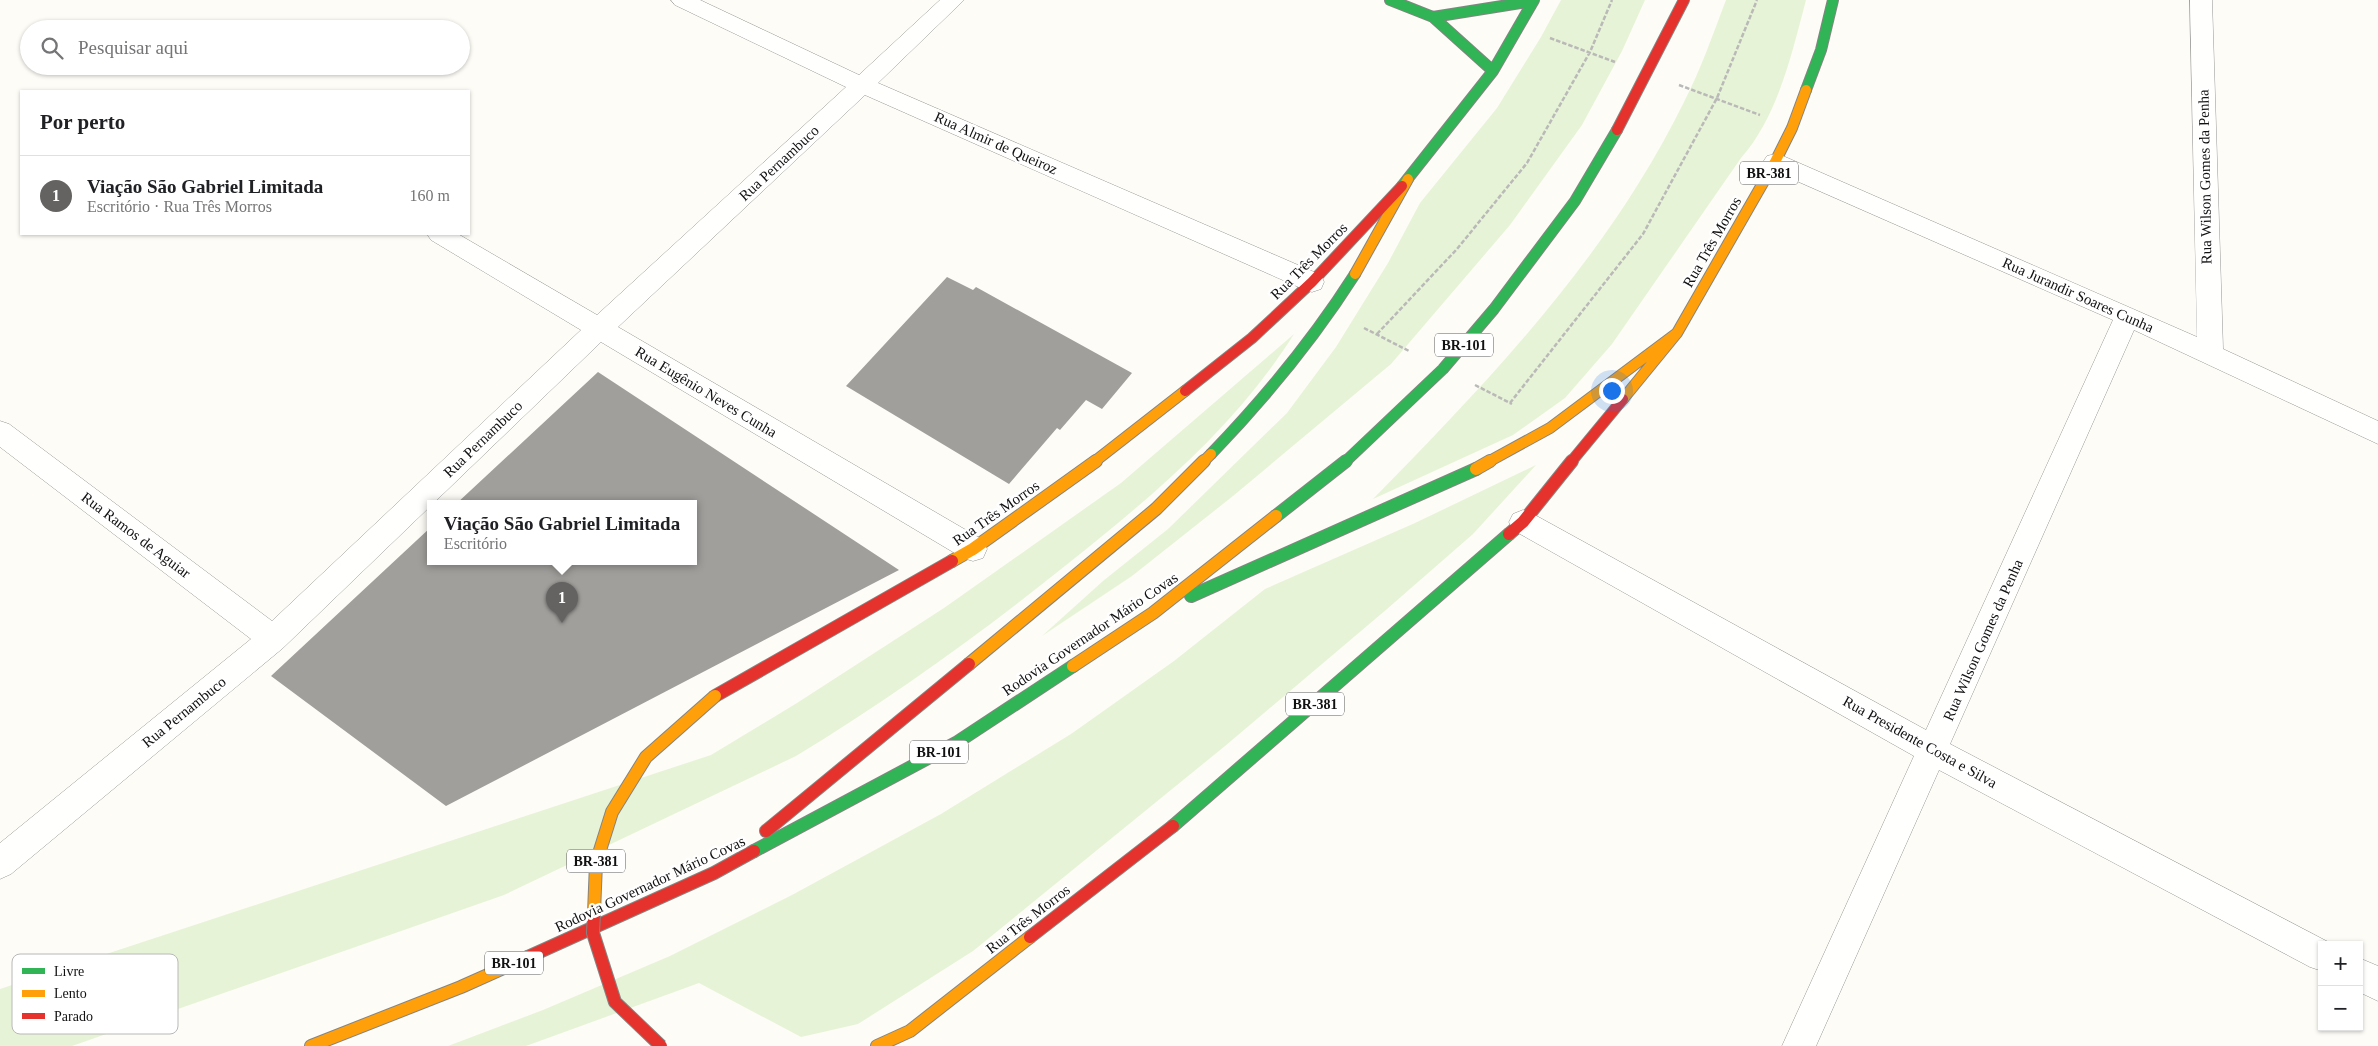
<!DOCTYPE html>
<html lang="pt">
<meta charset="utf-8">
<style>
:root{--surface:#fff;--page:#f6f6f6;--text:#202124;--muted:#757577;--line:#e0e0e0;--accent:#646362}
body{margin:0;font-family:Georgia,serif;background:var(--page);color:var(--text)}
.controls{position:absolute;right:15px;bottom:15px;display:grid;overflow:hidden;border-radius:0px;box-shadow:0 1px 4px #0004}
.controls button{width:45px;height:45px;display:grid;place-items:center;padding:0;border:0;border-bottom:1px solid var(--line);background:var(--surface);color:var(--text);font:25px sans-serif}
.you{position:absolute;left:1611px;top:390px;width:18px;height:18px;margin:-12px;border:4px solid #fff;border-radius:50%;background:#1a73e8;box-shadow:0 0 0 8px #1a73e833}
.badge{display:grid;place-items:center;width:32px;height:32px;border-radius:50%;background:var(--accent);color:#fff;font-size:16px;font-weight:700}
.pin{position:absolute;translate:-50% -41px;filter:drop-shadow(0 1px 2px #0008)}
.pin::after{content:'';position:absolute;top:26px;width:18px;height:15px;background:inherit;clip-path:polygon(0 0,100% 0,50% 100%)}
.popup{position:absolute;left:427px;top:500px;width:270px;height:65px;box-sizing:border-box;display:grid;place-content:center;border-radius:0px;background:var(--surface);filter:drop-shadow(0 1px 4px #0005);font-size:16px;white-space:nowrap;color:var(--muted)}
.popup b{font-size:19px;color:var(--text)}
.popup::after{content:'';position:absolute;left:50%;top:100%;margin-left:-10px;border:10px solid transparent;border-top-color:var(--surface)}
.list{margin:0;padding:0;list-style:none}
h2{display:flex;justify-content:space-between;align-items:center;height:65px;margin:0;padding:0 20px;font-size:21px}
h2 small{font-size:16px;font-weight:400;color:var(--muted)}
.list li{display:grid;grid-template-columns:32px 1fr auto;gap:15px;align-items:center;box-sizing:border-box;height:80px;padding:0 20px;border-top:1px solid var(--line)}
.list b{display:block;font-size:19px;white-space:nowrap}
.list p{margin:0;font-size:16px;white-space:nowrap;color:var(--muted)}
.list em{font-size:16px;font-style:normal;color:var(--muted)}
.icon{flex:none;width:28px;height:28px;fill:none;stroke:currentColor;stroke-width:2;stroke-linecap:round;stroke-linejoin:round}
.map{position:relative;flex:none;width:2378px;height:1046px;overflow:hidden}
.search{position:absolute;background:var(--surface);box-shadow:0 1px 4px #0004;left:20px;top:20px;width:450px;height:55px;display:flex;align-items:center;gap:12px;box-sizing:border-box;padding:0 18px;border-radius:28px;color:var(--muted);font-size:19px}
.panel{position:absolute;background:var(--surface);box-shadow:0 1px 4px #0004;left:20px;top:90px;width:450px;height:145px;border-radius:0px}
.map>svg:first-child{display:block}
</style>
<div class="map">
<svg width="2378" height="1046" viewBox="0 0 2378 1046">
<rect width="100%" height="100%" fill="#fdfcf7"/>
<path fill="#e7f3d7" d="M1561,0H1645L1622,51L1582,125L1510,225L1391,364L1233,496L1132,576L1042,636L1103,581L1168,529L1287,413L1336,347L1388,263L1420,203L1497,108L1541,37Z
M1726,0H1806C1792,53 1778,116 1741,158L1612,344L1565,398L1513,435L1373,499C1491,379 1609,255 1684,102C1701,69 1713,34 1726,0Z
M1294,334C1237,425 1154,495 1070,562C983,632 891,698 796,756L504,895L72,1046H0V989L711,755L797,703L944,608L1121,483Z
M1536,465L1473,534L1387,609L1225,746L973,951L858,1024L801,1037L699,983L526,1046H448L543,1010L670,956L792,895L941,814L1071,734L1174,661L1265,589L1415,523Z"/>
<path fill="#a19f9c" d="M947,277L973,290L976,287L1132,373L1102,409L1086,400L1060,430L1057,428L1009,484L846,386Z
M598,372L899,570L446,806L271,676L431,527V562H693V504H456Z"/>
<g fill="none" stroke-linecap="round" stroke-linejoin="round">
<g stroke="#979795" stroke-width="1">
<path id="street" d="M671,0H700L859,75L940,0H964L878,83L1321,275L1324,282L1321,289L1312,292L1303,289L865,95L618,327L983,540L987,549L983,558L973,561L963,558L601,342L283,648L11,874L0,879V843L251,639L0,447V421L9,424L272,621L581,330L431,240L427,234H458L597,315L846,87L675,5Z
M2190,0H2212L2223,349L2378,421V444L2134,330L1950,744L2334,945H2322V971L2310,967L1939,770L1816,1046H1782L1914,756L1513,530L1509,522L1513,514L1523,510L1533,514L1926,730L2113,320L1767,168L1763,162L1767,156L1775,154L1783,156L2197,337Z
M2359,958L2378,966V1001L2359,992Z"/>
</g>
<g stroke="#858482" stroke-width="12">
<path id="fast-far1" d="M1390,0L1433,17L1493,71
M1433,17L1533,1
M1806,90L1821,50L1833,0
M1402,186L1493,71L1534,0
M1211,454C1265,398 1313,340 1355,274
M1345,462L1443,369L1494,309L1575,201L1617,130"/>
</g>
<g stroke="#858482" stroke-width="14">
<path id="fast" d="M1276,516L1346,461
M1191,596L1476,469
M1173,826L1509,534
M754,851L956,743L1073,666"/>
</g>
<g stroke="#858482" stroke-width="12">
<path id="slow-far1" d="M1355,274L1408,179
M1623,399L1677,333L1775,162L1792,128L1806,90
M1094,462L1185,391
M1203,462L1211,454
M1488,462L1550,428L1677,333"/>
</g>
<g stroke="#858482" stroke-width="14">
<path id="slow" d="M1476,469L1490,461
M952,561L973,549L1096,461
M969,664L1156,509L1204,461
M1073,666L1153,613L1276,516
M311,1046L461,987L528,957
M877,1046L910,1031L1030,937"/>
</g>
<g stroke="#858482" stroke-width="12">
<path id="jam-far1" d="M1617,130L1684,0
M1185,391L1252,338L1312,282L1402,186
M1571,462L1623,399"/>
</g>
<g stroke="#858482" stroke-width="14">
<path id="jam" d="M1509,534L1523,522L1572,461
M715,696L952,561
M766,831L969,664
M1030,937L1173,826
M528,957L714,873L754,851"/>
</g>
<path stroke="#b9b9b8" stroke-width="2.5" stroke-dasharray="4.5 2" stroke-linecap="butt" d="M1550,38L1615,62
M1679,85L1760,115
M1364,328L1409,351
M1377,334L1457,249L1527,163L1590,52L1612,0
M1475,385L1512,404
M1510,403L1643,234L1717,98L1757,0"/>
<use href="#street" fill="#fffffe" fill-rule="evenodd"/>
<use href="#fast-far1" stroke="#30b455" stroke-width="10"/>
<use href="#fast" stroke="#30b455" stroke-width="12"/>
<use href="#slow-far1" stroke="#ff9f0a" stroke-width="10"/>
<use href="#slow" stroke="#ff9f0a" stroke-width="12"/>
<use href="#jam-far1" stroke="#e5322d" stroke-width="10"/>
<use href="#jam" stroke="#e5322d" stroke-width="12"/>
<g stroke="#858482" stroke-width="14" stroke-linecap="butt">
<path id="slow-bridge" d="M594,913L596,863L612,812L646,757L715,696"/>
</g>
<g stroke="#858482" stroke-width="14" stroke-linecap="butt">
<path id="jam-bridge" d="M594,913L593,933L615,1002L661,1046"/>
</g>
<use href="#slow-bridge" stroke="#ff9f0a" stroke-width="12"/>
<use href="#jam-bridge" stroke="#e5322d" stroke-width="12"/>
</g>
<g text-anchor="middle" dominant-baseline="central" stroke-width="5" stroke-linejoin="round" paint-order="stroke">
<g fill="#fff" stroke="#585858" stroke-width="1">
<rect x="1740" y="161.5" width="58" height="23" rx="4"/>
<rect x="1435" y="333.5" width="58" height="23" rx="4"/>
<rect x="1286" y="692.5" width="58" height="23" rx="4"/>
<rect x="910" y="740.5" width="58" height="23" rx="4"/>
<rect x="567" y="849.5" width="58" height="23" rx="4"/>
<rect x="485" y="951.5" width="58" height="23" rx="4"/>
</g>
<g font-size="14" font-weight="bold" fill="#111">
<text x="1769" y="173">BR-381</text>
<text x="1464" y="345">BR-101</text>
<text x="1315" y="704">BR-381</text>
<text x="939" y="752">BR-101</text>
<text x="596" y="861">BR-381</text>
<text x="514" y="963">BR-101</text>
</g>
<g font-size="15" fill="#111" stroke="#fff">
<text transform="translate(996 143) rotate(24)">Rua Almir de Queiroz</text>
<text transform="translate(779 163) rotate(-43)">Rua Pernambuco</text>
<text transform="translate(2205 177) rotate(-91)">Rua Wilson Gomes da Penha</text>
<text transform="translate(1712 242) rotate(-60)">Rua Três Morros</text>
<text transform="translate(1309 261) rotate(-45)">Rua Três Morros</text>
<text transform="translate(2078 295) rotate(24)">Rua Jurandir Soares Cunha</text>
<text transform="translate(706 392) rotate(31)">Rua Eugênio Neves Cunha</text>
<text transform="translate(483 439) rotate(-44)">Rua Pernambuco</text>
<text transform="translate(996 513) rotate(-35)">Rua Três Morros</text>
<text transform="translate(136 535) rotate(37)">Rua Ramos de Aguiar</text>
<text transform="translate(1090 634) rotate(-34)">Rodovia Governador Mário Covas</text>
<text transform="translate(1983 640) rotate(-66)">Rua Wilson Gomes da Penha</text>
<text transform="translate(184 712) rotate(-39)">Rua Pernambuco</text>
<text transform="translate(1920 742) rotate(29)">Rua Presidente Costa e Silva</text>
<text transform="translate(650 884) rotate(-25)">Rodovia Governador Mário Covas</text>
<text transform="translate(1028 919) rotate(-38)">Rua Três Morros</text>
</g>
</g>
<rect x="12" y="954" width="166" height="80" rx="8" fill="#fff" stroke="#b8b8b8" stroke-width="1"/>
<rect x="22" y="968" width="23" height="6" fill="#30b455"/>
<rect x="22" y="990" width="23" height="7" fill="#ff9f0a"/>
<rect x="22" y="1013" width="23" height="6" fill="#e5322d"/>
<g font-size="14" fill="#111">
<text x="54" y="976">Livre</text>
<text x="54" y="998">Lento</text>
<text x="54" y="1021">Parado</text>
</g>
</svg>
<div class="controls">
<button>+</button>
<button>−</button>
</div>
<div class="you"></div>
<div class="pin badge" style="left:562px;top:623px">1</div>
<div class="popup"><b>Viação São Gabriel Limitada</b>Escritório</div>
<div class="search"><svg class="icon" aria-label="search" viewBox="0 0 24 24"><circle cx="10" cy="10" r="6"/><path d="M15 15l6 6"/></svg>Pesquisar aqui</div>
<section class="panel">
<h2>Por perto<small></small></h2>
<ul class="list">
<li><span class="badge">1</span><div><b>Viação São Gabriel Limitada</b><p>Escritório · Rua Três Morros</p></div><em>160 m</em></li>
</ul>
</section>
</div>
